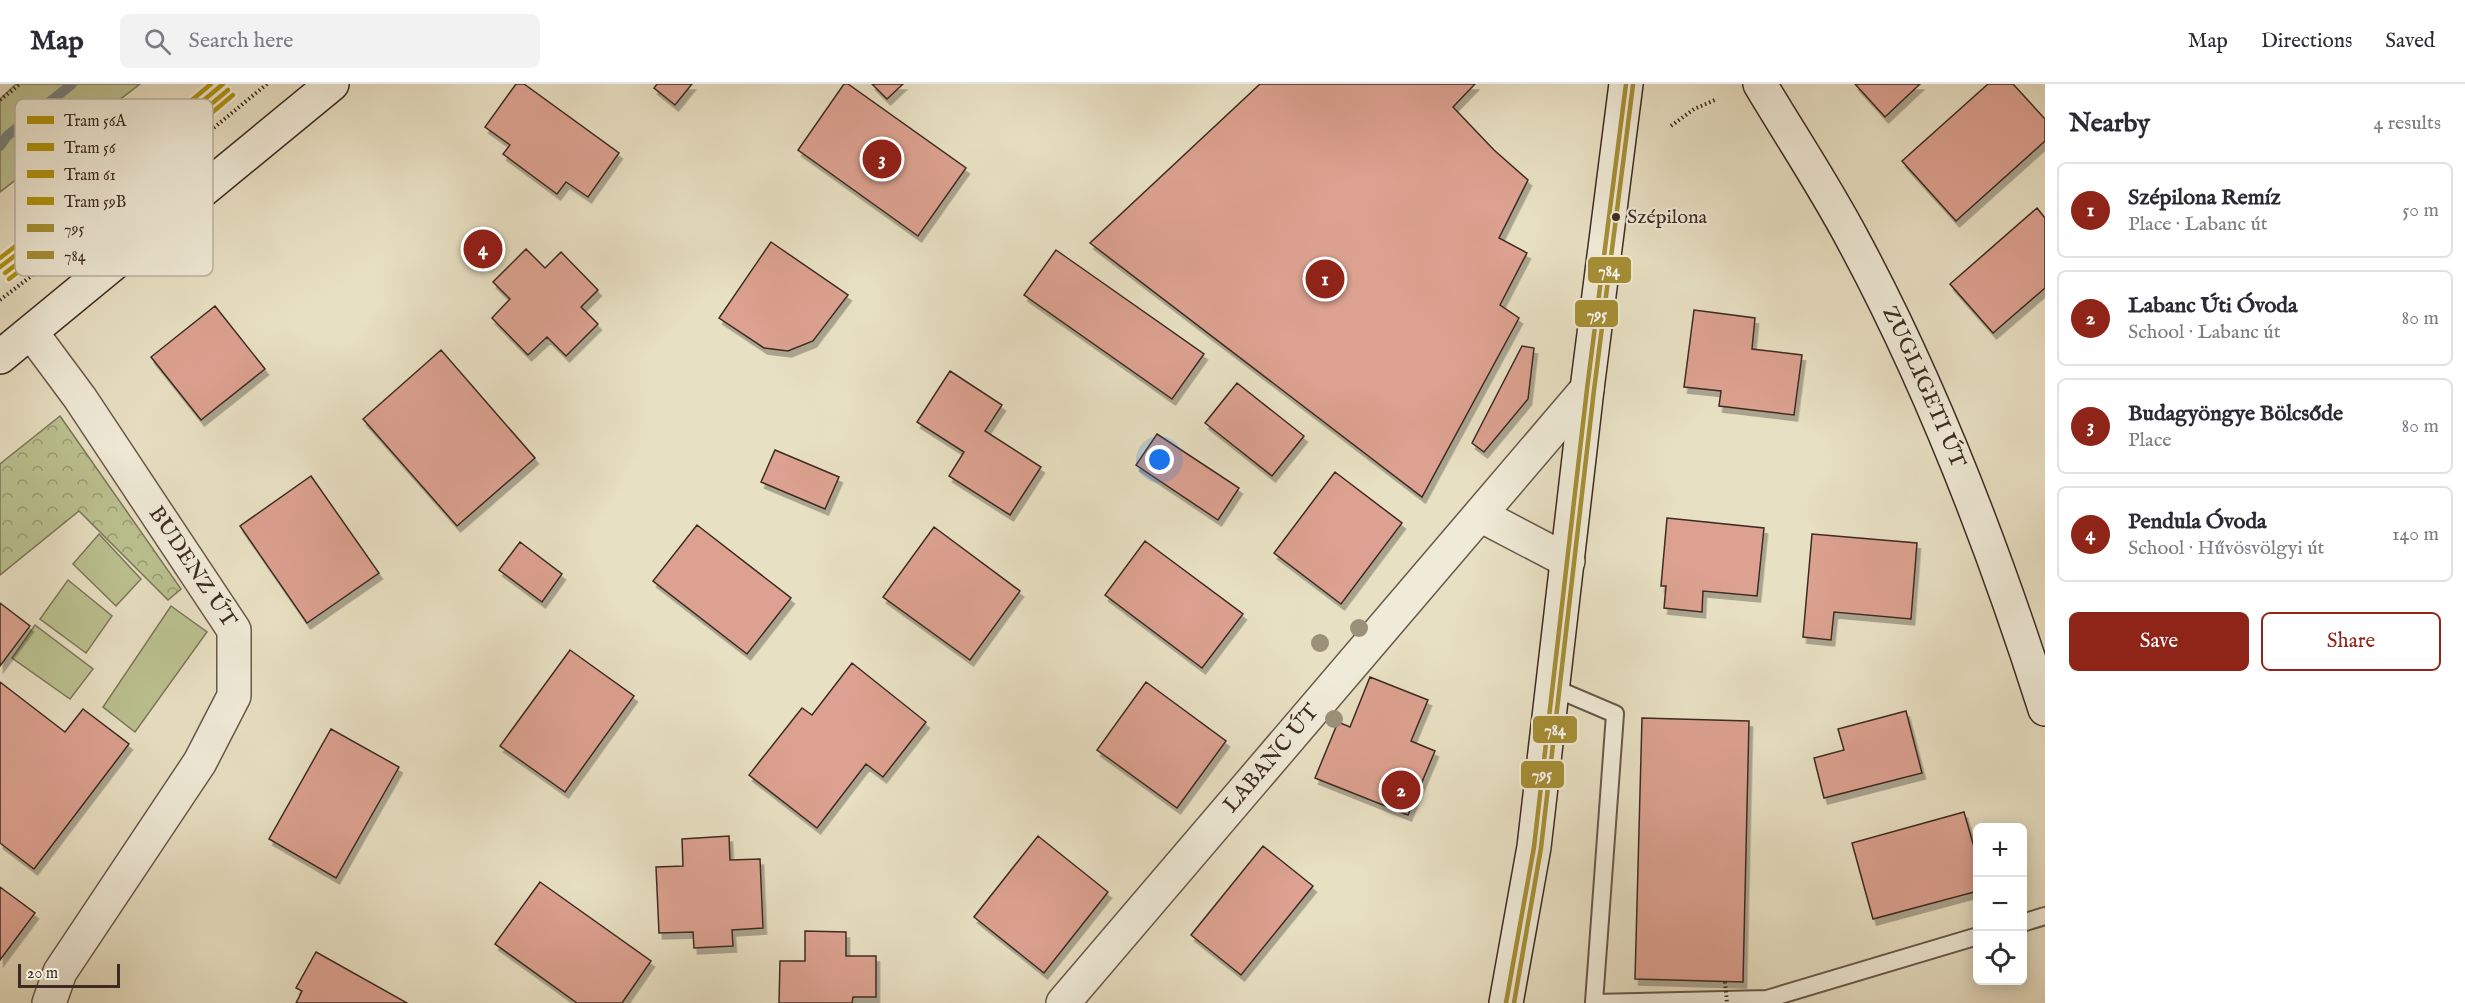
<!DOCTYPE html>
<meta charset="utf-8">
<style>
:root{--surface:#fff;--page:#f2f2f3;--text:#2b2b33;--muted:#7c7c81;--line:#e1e1e2;--accent:#8f2418}
body{margin:0;font-family:"IM FELL English",serif;background:var(--page);color:var(--text)}
.controls{position:absolute;right:18px;bottom:18px;display:grid;overflow:hidden;border-radius:9px;box-shadow:0 3px 15px #0003}
.controls button{width:54px;height:54px;display:grid;place-items:center;padding:0;border:0;border-bottom:2px solid var(--line);background:var(--surface);color:var(--text);font:30px sans-serif}
.scale{position:absolute;left:18px;bottom:15px;width:102px;box-sizing:border-box;padding-left:6px;border:3px solid #3d2b23;border-top:0;font-size:16px;line-height:21px;white-space:nowrap;color:#3d2b23;-webkit-text-stroke:4px #f0ebd8;paint-order:stroke}
.you{position:absolute;left:1160px;top:376px;width:21px;height:21px;margin:-15px;border:4px solid #fff;border-radius:50%;background:#1a73e8;box-shadow:0 0 0 9px #1a73e833}
.badge{display:grid;place-items:center;width:39px;height:39px;border-radius:50%;background:var(--accent);color:#fff;font-size:20px;font-weight:700}
.pin{position:absolute;translate:-50% -50%;border:3px solid #fff;box-shadow:0 2px 6px #0006}
.list{margin:0;padding:0;list-style:none}
h2{display:flex;justify-content:space-between;align-items:center;height:78px;margin:0;padding:0 24px;font-size:26px}
h2 small{font-size:20px;font-weight:400;color:var(--muted)}
.list li{display:grid;grid-template-columns:39px 1fr auto;gap:18px;align-items:center;box-sizing:border-box;height:96px;margin:0 12px 12px;padding:0 12px;border:2px solid var(--line);border-radius:9px}
.list b{display:block;font-size:22px;white-space:nowrap}
.list p{margin:0;font-size:20px;white-space:nowrap;color:var(--muted)}
.list em{font-size:20px;font-style:normal;color:var(--muted)}
.actions{display:flex;gap:12px;padding:18px 24px}
.actions a{flex:1;padding:14px 0;border:2px solid var(--accent);border-radius:9px;text-align:center;font-size:21px;color:var(--accent)}
.actions .main{background:var(--accent);color:#fff}
.icon{flex:none;width:33px;height:33px;fill:none;stroke:currentColor;stroke-width:2;stroke-linecap:round;stroke-linejoin:round}
.map{position:relative;flex:none;width:2045px;height:919px;overflow:hidden}
header{display:flex;align-items:center;gap:36px;box-sizing:border-box;height:84px;padding:0 30px;background:var(--surface);border-bottom:2px solid var(--line)}
header strong{font-size:28px}
nav{display:flex;gap:33px;margin-inline-start:auto;font-size:21px}
.search{width:420px;height:54px;background:var(--page);display:flex;align-items:center;gap:15px;box-sizing:border-box;padding:0 21px;border-radius:9px;color:var(--muted);font-size:22px}
main{display:flex}
aside{flex:1;background:var(--surface)}
.map>svg:first-child{display:block}
</style>
<header>
<strong>Map</strong>
<div class="search"><svg class="icon" aria-label="search" viewBox="0 0 24 24"><circle cx="10" cy="10" r="6"/><path d="M15 15l6 6"/></svg>Search here</div>
<nav><a>Map</a><a>Directions</a><a>Saved</a></nav>
</header>
<main>
<div class="map">
<svg width="2045" height="919" viewBox="0 0 2045 919">
<defs>
<pattern id="park-crowns" width="20" height="18" patternUnits="userSpaceOnUse" patternTransform="scale(1.5)"><rect width="20" height="18" fill="#bbc190"/><path d="M2 6a3 3 0 1 1 6 0M12 15a3 3 0 1 1 6 0" fill="none" stroke="#999d75"/></pattern>
<filter id="shadow"><feDropShadow dx="3.5" dy="6" stdDeviation="0" flood-color="#0004"/></filter>
</defs>
<rect width="100%" height="100%" fill="#e8e0c3"/>
<filter id="stains"><feTurbulence type="fractalNoise" baseFrequency=".00333" numOctaves="4"/><feColorMatrix values="0 0 0 0 .2 0 0 0 0 .09 0 0 0 0 .02 0 0 0 .5 -.17"/></filter>
<radialGradient id="worn" r=".72"><stop offset=".6" stop-color="#630" stop-opacity="0"/><stop offset="1" stop-color="#630" stop-opacity=".3"/></radialGradient>
<path fill="#bbc190" stroke="#7c765a" stroke-width="1.5" d="M16,0H140L0,108V15Z
M99,450L141,495L116,522L73,480Z
M68,496L112,532L86,569L40,535Z
M171,522L207,548L135,648L103,623Z
M35,541L93,585L70,615L12,574Z"/>
<path fill="url(#park-crowns)" stroke="#7c765a" stroke-width="1.5" d="M60,332L181,505L168,516L79,427L0,491V380Z"/>
<g fill="none" stroke-linecap="round" stroke-linejoin="round">
<path stroke="#768180" stroke-width="10" d="M0,62L7,52L72,0"/>
</g>
<path fill="#dca190" stroke="#3d2b23" stroke-width="1.5" filter="url(#shadow)" d="M516,0H524L619,69L588,113L566,98L557,110L503,70L510,61L485,43Z
M657,0H692L675,21L654,4Z
M844,0H848L966,84L918,152L798,66Z
M872,0H903L887,15Z
M1260,0H1475L1453,23L1494,66L1528,96L1499,154L1527,169L1500,221L1519,234L1422,413L1090,159Z
M1855,0H1920L1885,33Z
M1988,0H2013L2045,35V57L1956,137L1902,77Z
M2037,124L2045,134V204L1993,249L1950,200Z
M771,158L848,211L813,257L788,267L764,264L719,234Z
M526,165L545,184L561,168L598,206L581,223L598,240L566,272L547,253L528,271L492,234L510,215L493,198Z
M1056,166L1204,270L1172,315L1024,211Z
M215,222L265,285L201,336L151,273Z
M1694,226L1755,234L1752,265L1802,271L1794,331L1719,322L1721,307L1684,303Z
M1522,262L1534,264L1528,315L1484,368L1472,359Z
M441,266L535,374L457,442L363,335Z
M950,287L1002,321L985,347L1041,383L1010,431L949,392L964,368L917,338Z
M1237,299L1304,352L1272,392L1205,339Z
M1157,350L1239,404L1218,436L1136,381Z
M775,366L839,393L825,425L761,398Z
M1335,388L1402,439L1341,520L1274,469Z
M311,392L379,489L307,539L240,442Z
M1667,434L1764,444L1757,512L1703,507L1702,528L1664,524L1666,502H1661Z
M697,441L791,514L747,570L653,497Z
M934,443L1020,507L970,576L883,513Z
M1812,450L1917,459L1911,535L1834,528L1831,556L1803,553Z
M1145,457L1243,530L1202,584L1105,511Z
M520,458L562,490L542,518L499,486Z
M0,519L30,542L0,582Z
M570,566L634,612L565,708L500,662Z
M852,579L926,638L883,693L866,680L817,744L749,691L802,624L812,631Z
M1370,593L1428,616L1411,657L1435,667L1408,731L1315,694L1338,638L1350,643Z
M0,598L65,648L83,625L129,660L34,785L0,759Z
M1146,598L1226,657L1177,724L1097,666Z
M1906,627L1922,689L1824,714L1814,674L1844,666L1838,645Z
M1642,634L1749,637L1743,898L1635,895Z
M331,645L399,683L336,794L269,755Z
M1964,728L1978,777V807L1873,835L1852,759Z
M729,752L730,776L760,775L763,844L732,846L733,862L694,864L693,848L659,849L656,783L683,782L682,755Z
M1038,752L1108,808L1044,889L974,833Z
M1263,762L1313,802L1241,891L1191,851Z
M540,798L651,877L622,919H577L495,860Z
M0,803L35,829L0,876Z
M805,847L846,848V872H876V913H853L852,919H779L780,877H805Z
M316,868L407,919H296L302,907L296,904Z"/>
<g fill="none" stroke-linecap="round" stroke-linejoin="round">
<g stroke="#68584b" stroke-width="20">
<path id="lane" d="M1554,604L1615,630L1594,918
M2022,839L2045,832
M1594,919L1767,915L1978,852"/>
</g>
<g stroke="#68584b" stroke-width="36">
<g id="street">
<path id="s1" d="M31,248L80,314L234,546V612L200,678L60,888L49,919"/>
<path d="M1480,431L1568,477"/>
<path id="s2" d="M1063,919L1587,305"/>
</g>
</g>
<g stroke="#3d2b23" stroke-width="36">
<g id="secondary">
<path id="s3" d="M1760,0C1791,52 1825,103 1853,156C1933,304 1994,465 2045,625"/>
<path d="M0,273L332,0"/>
<path d="M1506,919L1534,763L1587,305L1626,0"/>
</g>
</g>
<path stroke="#3d2b23" stroke-width="4" stroke-dasharray="1.5 3" stroke-linecap="butt" d="M0,16L20,0
M1671,42L1694,25L1715,16
M0,216L64,167L267,0"/>
<use href="#lane" stroke="#f0ebd8" stroke-width="16"/>
<use href="#street" stroke="#f0ebd8" stroke-width="33"/>
<use href="#secondary" stroke="#f0ebd8" stroke-width="33"/>
<path stroke="#3d2b23" stroke-width="4" stroke-dasharray="1.5 3" stroke-linecap="butt" d="M1725,898L1727,919"/>
<g stroke="#f0ebd8" stroke-width="9">
<path id="bus-1" d="M1506,919L1534,763L1587,305L1626,0"/>
</g>
<g stroke="#f0ebd8" stroke-width="9">
<path id="bus-2" d="M1514,919L1541,764L1594,306L1633,1"/>
</g>
<use href="#bus-1" stroke="#a68f35" stroke-width="4.5"/>
<use href="#bus-2" stroke="#a68f35" stroke-width="4.5"/>
<g stroke="#f0ebd8" stroke-width="9">
<path id="tram-1" d="M0,183L49,146L223,0"/>
</g>
<g stroke="#f0ebd8" stroke-width="9">
<path id="tram-2" d="M5,189L54,152L228,6"/>
</g>
<g stroke="#f0ebd8" stroke-width="9">
<path id="tram-3" d="M0,174L44,140L211,0"/>
</g>
<g stroke="#f0ebd8" stroke-width="9">
<path id="tram-4" d="M9,195L59,157L233,11"/>
</g>
<use href="#tram-1" stroke="#b1930e" stroke-width="4.5"/>
<use href="#tram-2" stroke="#b1930e" stroke-width="4.5"/>
<use href="#tram-3" stroke="#b1930e" stroke-width="4.5"/>
<use href="#tram-4" stroke="#b1930e" stroke-width="4.5"/>
</g>
<g fill="#9b917a">
<circle cx="1359" cy="544" r="9"/>
<circle cx="1320" cy="559" r="9"/>
<circle cx="1334" cy="635" r="9"/>
</g>
<circle fill="#3d2b23" stroke="#f0ebd8" stroke-width="2" cx="1616" cy="133" r="5"/>
<g text-anchor="middle" dominant-baseline="central" stroke-width="4.5" stroke-linejoin="round" paint-order="stroke">
<g font-size="20" fill="#3d2b23" stroke="#f0ebd8" text-anchor="start">
<text x="1627" y="133">Szépilona</text>
</g>
<g font-size="22" fill="#3d2b23" stroke="#f0ebd8">
<text stroke="none"><textPath href="#s3" startOffset="345">ZUGLIGETI ÚT</textPath></text>
<text stroke="none"><textPath href="#s1" startOffset="285">BUDENZ ÚT</textPath></text>
<text stroke="none"><textPath href="#s2" startOffset="321">LABANC ÚT</textPath></text>
</g>
</g>
<rect x="15" y="15" width="198" height="177" rx="9" fill="#f0ebd8" stroke="#bab1a2" stroke-width="1.5"/>
<rect x="27" y="32" width="27" height="8" fill="#b1930e"/>
<rect x="27" y="59" width="27" height="8" fill="#b1930e"/>
<rect x="27" y="86" width="27" height="8" fill="#b1930e"/>
<rect x="27" y="113" width="27" height="8" fill="#b1930e"/>
<rect x="27" y="140" width="27" height="8" fill="#a68f35"/>
<rect x="27" y="167" width="27" height="8" fill="#a68f35"/>
<g font-size="16" fill="#3d2b23">
<text x="64" y="42">Tram 56A</text>
<text x="64" y="69">Tram 56</text>
<text x="64" y="96">Tram 61</text>
<text x="64" y="123">Tram 59B</text>
<text x="64" y="150">795</text>
<text x="64" y="177">784</text>
</g>
<g stroke="#f0ebd8" stroke-width="2">
<rect x="1587" y="172" width="45" height="28" rx="6" fill="#a68f35"/>
<rect x="1574" y="215" width="45" height="29" rx="6" fill="#a68f35"/>
<rect x="1532" y="631" width="46" height="29" rx="6" fill="#a68f35"/>
<rect x="1520" y="676" width="45" height="29" rx="6" fill="#a68f35"/>
</g>
<g font-size="16" text-anchor="middle" font-weight="bold" fill="#fff">
<text x="1609" y="192">784</text>
<text x="1597" y="236">795</text>
<text x="1555" y="651">784</text>
<text x="1542" y="696">795</text>
</g>
<rect width="100%" height="100%" filter="url(#stains)"/>
<rect width="100%" height="100%" fill="url(#worn)"/>
</svg>
<div class="controls">
<button>+</button>
<button>−</button>
<button><svg class="icon" aria-label="locate" viewBox="0 0 24 24"><circle cx="12" cy="12" r="6"/><path d="M12 2v4M12 18v4M2 12h4M18 12h4"/></svg></button>
</div>
<div class="scale">20 m</div>
<div class="you"></div>
<div class="pin badge" style="left:1325px;top:195px">1</div>
<div class="pin badge" style="left:1401px;top:706px">2</div>
<div class="pin badge" style="left:882px;top:75px">3</div>
<div class="pin badge" style="left:483px;top:165px">4</div>
</div>
<aside>
<h2>Nearby<small>4 results</small></h2>
<ul class="list">
<li><span class="badge">1</span><div><b>Szépilona Remíz</b><p>Place · Labanc út</p></div><em>50 m</em></li>
<li><span class="badge">2</span><div><b>Labanc Úti Óvoda</b><p>School · Labanc út</p></div><em>80 m</em></li>
<li><span class="badge">3</span><div><b>Budagyöngye Bölcsőde</b><p>Place</p></div><em>80 m</em></li>
<li><span class="badge">4</span><div><b>Pendula Óvoda</b><p>School · Hűvösvölgyi út</p></div><em>140 m</em></li>
</ul>
<div class="actions"><a class="main">Save</a><a>Share</a></div>
</aside>
</main>
